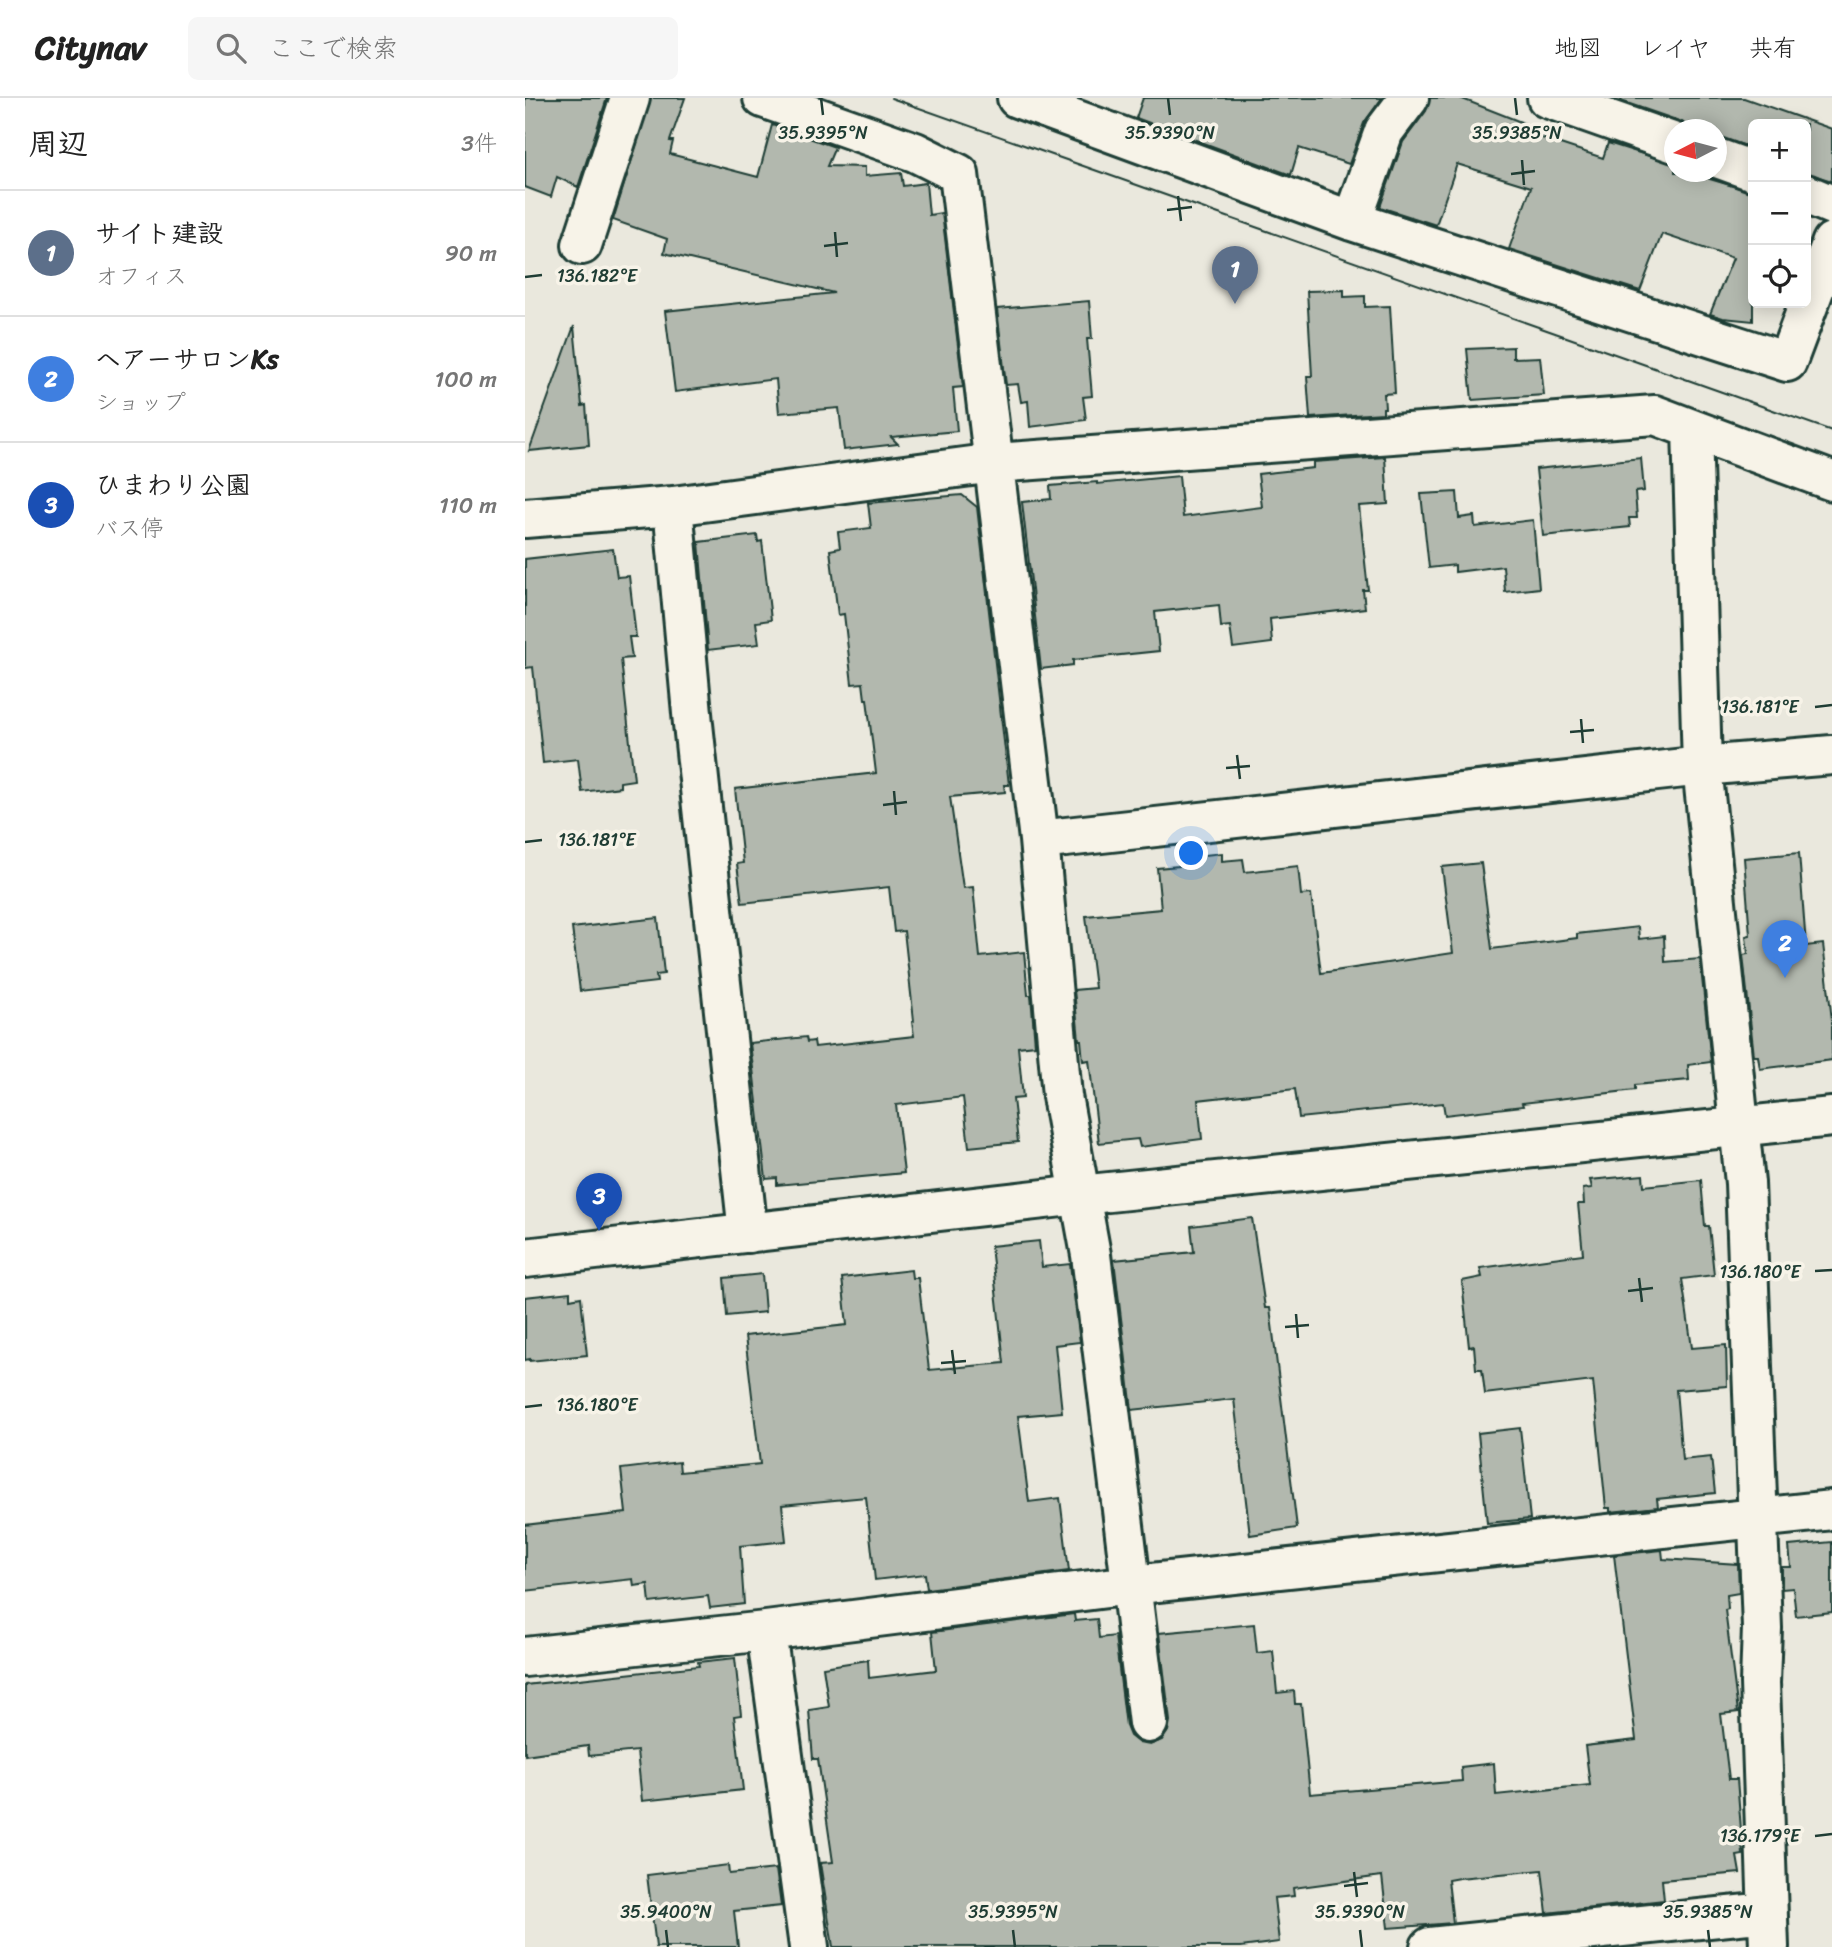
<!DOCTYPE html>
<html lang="ja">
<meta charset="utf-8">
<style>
:root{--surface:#fff;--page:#f6f6f6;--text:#222;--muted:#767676;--line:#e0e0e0;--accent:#111827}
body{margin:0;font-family:Sriracha,"Klee One",sans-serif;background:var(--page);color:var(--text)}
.controls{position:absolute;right:21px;top:21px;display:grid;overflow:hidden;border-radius:10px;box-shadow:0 4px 18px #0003}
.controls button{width:63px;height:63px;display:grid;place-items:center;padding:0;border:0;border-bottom:2px solid var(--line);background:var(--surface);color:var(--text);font:35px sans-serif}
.compass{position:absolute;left:1139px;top:21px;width:63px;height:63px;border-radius:50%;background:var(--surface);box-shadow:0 4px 18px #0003;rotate:264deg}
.you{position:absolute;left:667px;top:756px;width:24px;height:24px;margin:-18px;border:5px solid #fff;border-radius:50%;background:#1a73e8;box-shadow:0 0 0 10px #1a73e833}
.badge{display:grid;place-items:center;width:46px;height:46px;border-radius:50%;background:var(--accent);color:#fff;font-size:23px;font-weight:700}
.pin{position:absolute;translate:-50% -58px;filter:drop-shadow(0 2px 4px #0008)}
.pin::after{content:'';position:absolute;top:37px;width:24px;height:21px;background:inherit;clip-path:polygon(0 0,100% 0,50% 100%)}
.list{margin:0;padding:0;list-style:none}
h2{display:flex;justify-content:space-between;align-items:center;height:91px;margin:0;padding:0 28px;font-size:30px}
h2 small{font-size:23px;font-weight:400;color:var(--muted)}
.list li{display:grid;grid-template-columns:46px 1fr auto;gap:21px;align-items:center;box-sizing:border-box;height:126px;padding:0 28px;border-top:2px solid var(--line)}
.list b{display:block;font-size:26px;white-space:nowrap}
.list p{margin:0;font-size:23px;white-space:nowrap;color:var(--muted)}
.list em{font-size:23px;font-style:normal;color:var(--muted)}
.icon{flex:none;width:38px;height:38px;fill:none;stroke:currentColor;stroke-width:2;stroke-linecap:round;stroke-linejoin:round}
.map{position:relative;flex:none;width:1307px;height:1849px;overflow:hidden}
header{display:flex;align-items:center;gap:42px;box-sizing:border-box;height:98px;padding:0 35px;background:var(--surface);border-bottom:2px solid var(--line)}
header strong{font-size:33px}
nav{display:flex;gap:38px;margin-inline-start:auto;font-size:24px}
.search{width:490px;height:63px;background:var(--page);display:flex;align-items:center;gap:18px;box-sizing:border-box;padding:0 24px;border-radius:10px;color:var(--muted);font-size:26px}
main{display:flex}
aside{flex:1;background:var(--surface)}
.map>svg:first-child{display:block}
</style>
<header>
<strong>Citynav</strong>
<div class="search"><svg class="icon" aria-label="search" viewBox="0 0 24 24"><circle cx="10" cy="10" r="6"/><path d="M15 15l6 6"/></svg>ここで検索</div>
<nav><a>地図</a><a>レイヤ</a><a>共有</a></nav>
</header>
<main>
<aside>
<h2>周辺<small>3件</small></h2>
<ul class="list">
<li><span class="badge" style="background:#5c6f8a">1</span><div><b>サイト建設</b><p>オフィス</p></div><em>90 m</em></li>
<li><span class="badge" style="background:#3f7fe0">2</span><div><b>ヘアーサロンKs</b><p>ショップ</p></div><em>100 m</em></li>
<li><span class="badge" style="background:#1a4fb4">3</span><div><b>ひまわり公園</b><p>バス停</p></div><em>110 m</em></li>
</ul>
</aside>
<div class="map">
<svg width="1307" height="1849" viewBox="0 0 1307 1849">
<rect width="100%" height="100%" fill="#eae8dd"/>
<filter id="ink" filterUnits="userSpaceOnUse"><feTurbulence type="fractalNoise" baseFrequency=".0143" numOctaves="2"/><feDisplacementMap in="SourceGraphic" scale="14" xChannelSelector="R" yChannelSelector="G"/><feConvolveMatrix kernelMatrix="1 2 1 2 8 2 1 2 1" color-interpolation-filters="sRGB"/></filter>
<g filter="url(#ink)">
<path fill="#b2b8ae" stroke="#1f3d34" stroke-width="2" d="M0,0H82L53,89L32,79L26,99L0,89Z
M126,0H160L145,43H148L145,56L233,79L247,27L310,49L302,68L340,69V78L376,75L378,88L401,85L404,117L417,115L438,289L428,290L432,333L366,339L373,346L319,352L314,310L254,315L251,281L150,294L140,213L309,195L139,155L142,141L88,122Z
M618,0H857L839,25L824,66L774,50L766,77L611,20Z
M905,0H935L1019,33L1017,40L1078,60L1083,45L1150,66V74H1175L1185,81L1228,94V223L1198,220L1185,216L1208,160L1137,136L1115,193L984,151L1006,89L932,66L911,127L855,109L878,44L901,13Z
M1097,0H1219L1307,31V83L1281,75V26H1228V50L1192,39V32H1167L1157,24L1096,3Z
M819,192V199L840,198V209L865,208L870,295L859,296L860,310H858V315L785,320L782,278H787L782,193Z
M564,203L567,241H562L567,298L558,299L561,322L505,329L503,303L496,304L493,286L481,287L472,211Z
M49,228L57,308L61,307L64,347L4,353Z
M988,249V260L1015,259L1019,297L947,302L942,251Z
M860,359L863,406L834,408L843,492H838L840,510L745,521L747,545L708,550L705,528L696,529L694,507L630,514L634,553L548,562V567L516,571L497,404L526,401L525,388L572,384V386L654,378L658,419L737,409L733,376L788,370V364Z
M1116,360L1119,393L1110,394L1112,420H1104L1105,429L1018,438L1011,371Z
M932,394L934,420L949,418L950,429L1008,422L1014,490L980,494L978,468L930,474V467L904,470L896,396Z
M437,397L452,409L484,687H479L480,694L425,699L438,790L448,789L455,859L499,854L503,897H506L510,947L493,949L498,1000L488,1001L493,1044L444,1049L438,999L371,1007L379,1075L252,1087V1080L241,1081L225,945L281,939L282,944L289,943L290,949L389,938L387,924L389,923L379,833L369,834L364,789L217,805L212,766L218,765L210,691L351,675L342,601H340L338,585L327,586L319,516L313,517L305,452L315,450L313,434L346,430L343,405Z
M232,437L233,444L237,443L246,522L231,524L234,546L183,552L174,444Z
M88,451L92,479L104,478L111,539H104L107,560L96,561L109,682L95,684V689L57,694L53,661L18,665L8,569L0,570V461Z
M697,755V763L718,761L720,774L773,768L776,797L786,796L796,875L928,855L917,769L956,765L967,851L1052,840V836L1113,829L1114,841L1139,838L1140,864L1175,861L1186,964L1163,967L1164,982L1110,987V992L997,1005L998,1008L920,1017L918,1005L774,1020L770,991L673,1002L677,1041L615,1049L613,1041L574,1045L564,962L558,963L556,942H554L549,892L570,890L561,818L636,811L632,770L654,768L653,760Z
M1274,755L1281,848L1298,846L1307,922V962L1235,971L1233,958H1229L1218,857L1223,856L1221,838L1225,837L1219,760Z
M133,820L139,876L131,877L132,884L55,893L47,830Z
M1118,1077L1119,1088L1176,1082L1180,1128H1184L1189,1177L1157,1181L1167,1250L1201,1247L1202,1288L1151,1292L1157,1362L1186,1359L1190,1395L1132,1401L1133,1409L1085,1414V1410H1081L1068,1283L960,1296L957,1271H951L949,1248L944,1249L937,1183L957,1179L955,1170L1058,1156L1053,1106H1059L1058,1091L1067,1090L1065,1082Z
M727,1120L740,1210H745L772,1430L725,1437L709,1301L607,1312L589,1162L669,1154L666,1128Z
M514,1143L517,1169L545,1166L555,1244L530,1247L537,1314L493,1318L504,1404L535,1400L544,1473L402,1491L400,1476L350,1482L341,1399L257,1407L261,1443L215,1448L219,1506L185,1510L183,1498L125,1505L123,1486L109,1488L108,1481L0,1493V1427L101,1415L96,1371L154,1364L155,1374L235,1366L220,1238L322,1227L317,1180L386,1172L387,1180H393L404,1272L479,1265L466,1148Z
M237,1176L240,1214L202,1218L199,1180Z
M45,1194V1201L56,1199L62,1257L5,1263V1261L0,1262V1199Z
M995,1330L1005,1421L962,1425L953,1335Z
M1307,1444V1514L1271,1518L1268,1490L1257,1491V1469H1266L1264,1448Z
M1137,1452L1138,1461L1213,1466L1214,1495L1202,1497L1203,1511L1200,1512L1213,1614L1196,1616L1204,1681H1212L1218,1757L1212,1758L1215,1775L1137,1782L1139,1802L1022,1815L1017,1772L934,1780L923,1782L928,1825L863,1830L857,1778L768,1790L769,1798L749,1800L754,1844L716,1849H308L295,1765L308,1764L293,1661H288L284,1612L304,1609L298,1569L343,1562L344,1580L411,1572L407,1534L549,1516L550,1523L572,1521L574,1540L590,1538L601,1628L605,1638L614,1645L625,1647L637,1642L643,1633L645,1623L634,1535L729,1526L732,1555L748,1553L752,1595L769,1593L770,1606H776L785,1696L937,1683L936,1669L969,1665L971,1697L1065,1687L1060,1648L1111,1642L1089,1457Z
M210,1560L216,1617L209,1618L218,1692L117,1703L112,1653L64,1658L63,1648L0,1657V1587L174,1568L173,1564Z
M203,1767L204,1776L251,1771L256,1808L209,1813L213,1849H131L122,1777Z"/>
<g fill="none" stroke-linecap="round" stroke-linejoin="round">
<g stroke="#1f3d34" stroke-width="44">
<path id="minor" d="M238,0L390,54L434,76L514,742L537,998L566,1157L623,1625
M492,0L827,123L1262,264L1307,144
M1022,0L1150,45
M1192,60L1228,73
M1281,96L1307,107
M827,123L859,33L884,0
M57,147L105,0
M1167,331L1307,383
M148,408L168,626L223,1135
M0,420L148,408L469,365L1130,317L1167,331L1177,668L1220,1085L1237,1530L1235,1585L1244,1849
M514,742L1177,668L1307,657
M241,1533L284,1849
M0,1559L241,1533L606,1487L1307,1412
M905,1849L1242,1814"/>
</g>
<g stroke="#1f3d34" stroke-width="44">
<path id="tertiary" d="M0,1160L555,1097L1307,1019"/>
</g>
<use href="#minor" stroke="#f7f3e8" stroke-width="38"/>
<use href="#tertiary" stroke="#f7f3e8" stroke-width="38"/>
<path stroke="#1f3d34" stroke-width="2" d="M366,0L1307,333"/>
</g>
</g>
<path fill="none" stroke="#1f3d34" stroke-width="2.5" d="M296,0L298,17M643,0L645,17M990,0L992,17M997,62L999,87M986,76L1010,73M653,98L656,123M642,112L667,109M310,134L312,159M299,148L323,145M0,179L17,177M1290,609L1307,607M1056,621L1058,645M1045,634L1069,632M712,657L715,681M701,670L725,668M369,693L371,717M358,707L382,704M0,744L17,742M1290,1173L1307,1172M1114,1180L1117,1204M1103,1193L1128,1190M771,1216L773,1240M760,1229L784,1227M427,1252L430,1276M416,1265L441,1263M0,1309L17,1307M1290,1738L1307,1736M829,1774L832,1799M819,1788L843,1785M141,1832L143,1849M488,1832L490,1849M835,1832L837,1849M1183,1832L1185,1849"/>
<g font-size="18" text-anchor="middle" fill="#1f3d34" stroke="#f7f3e8" stroke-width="7" stroke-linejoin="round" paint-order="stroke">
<text x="298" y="41">35.9395°N</text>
<text x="645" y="41">35.9390°N</text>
<text x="992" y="41">35.9385°N</text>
<text x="72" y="184">136.182°E</text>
<text x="1235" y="615">136.181°E</text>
<text x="72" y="748">136.181°E</text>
<text x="1235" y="1180">136.180°E</text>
<text x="72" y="1313">136.180°E</text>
<text x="1235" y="1744">136.179°E</text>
<text x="141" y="1820">35.9400°N</text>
<text x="488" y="1820">35.9395°N</text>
<text x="835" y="1820">35.9390°N</text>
<text x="1183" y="1820">35.9385°N</text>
</g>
</svg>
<div class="controls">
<button>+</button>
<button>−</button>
<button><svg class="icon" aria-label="locate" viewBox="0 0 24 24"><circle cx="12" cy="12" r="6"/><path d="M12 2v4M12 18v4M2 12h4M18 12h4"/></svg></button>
</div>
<svg class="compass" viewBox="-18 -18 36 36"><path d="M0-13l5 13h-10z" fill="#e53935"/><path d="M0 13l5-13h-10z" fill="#767676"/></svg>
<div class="you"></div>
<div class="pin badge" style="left:710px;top:206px;background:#5c6f8a">1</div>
<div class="pin badge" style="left:1260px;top:880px;background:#3f7fe0">2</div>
<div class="pin badge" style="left:74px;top:1133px;background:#1a4fb4">3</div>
</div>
</main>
